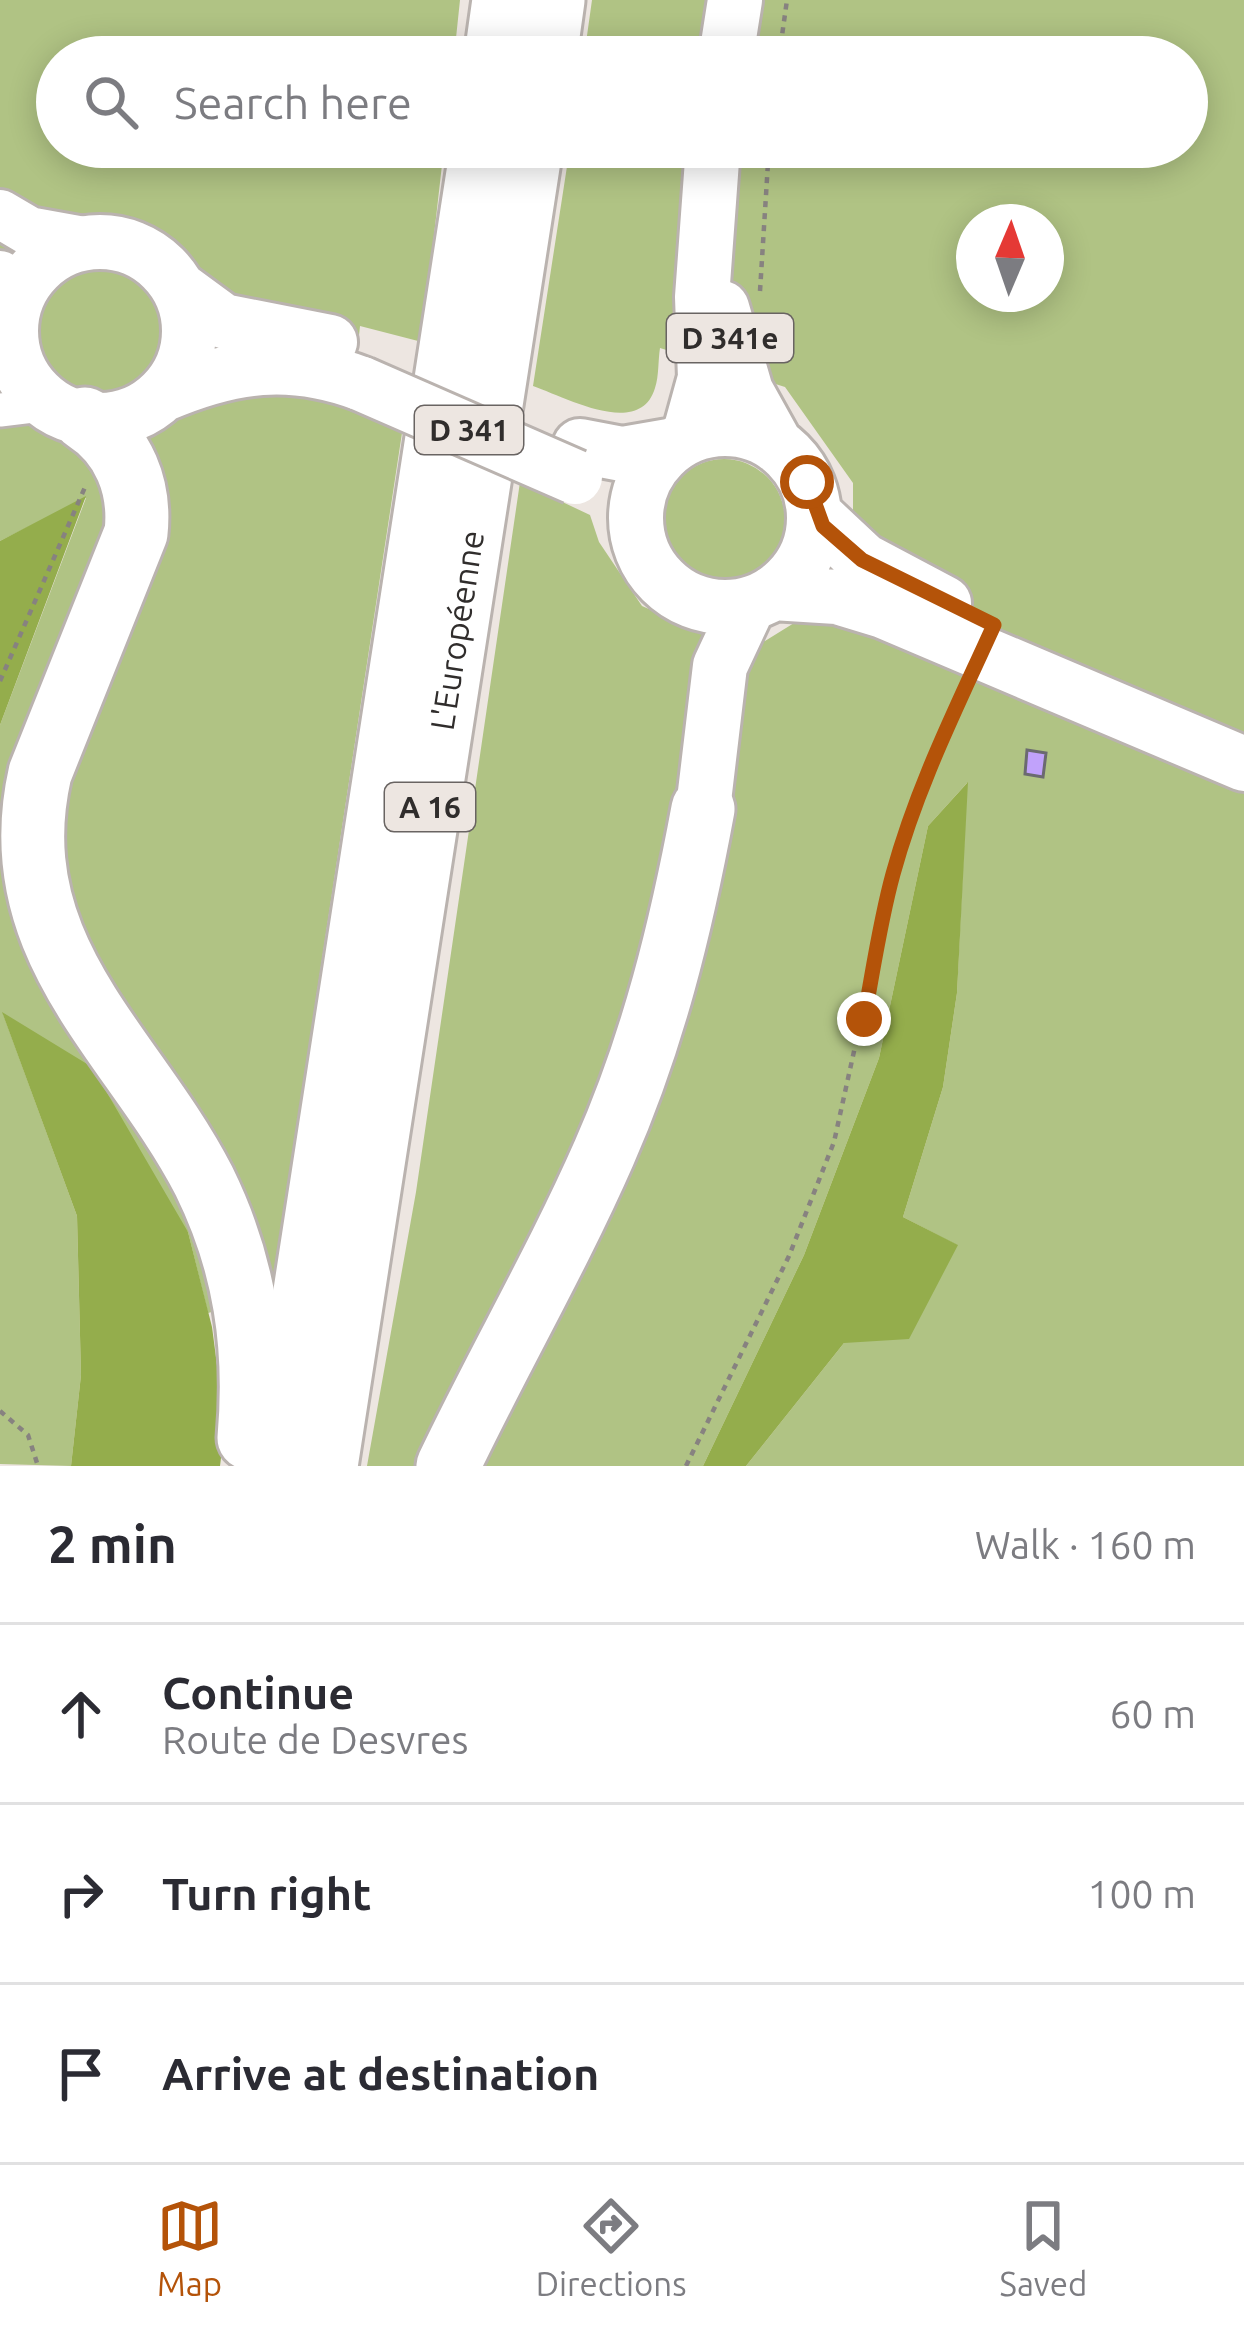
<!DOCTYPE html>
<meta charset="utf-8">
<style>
:root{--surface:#fff;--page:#f7f7f7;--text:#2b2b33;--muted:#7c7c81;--line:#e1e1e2;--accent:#b45309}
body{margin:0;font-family:Ubuntu,sans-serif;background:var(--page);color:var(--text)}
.compass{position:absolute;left:956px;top:204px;width:108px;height:108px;border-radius:50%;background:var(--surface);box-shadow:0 6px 30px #0003;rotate:2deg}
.stop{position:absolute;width:36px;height:36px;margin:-27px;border:9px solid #b45309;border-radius:50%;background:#fff}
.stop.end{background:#b45309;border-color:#fff;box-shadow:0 3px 12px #0008}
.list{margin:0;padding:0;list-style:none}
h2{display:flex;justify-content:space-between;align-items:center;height:156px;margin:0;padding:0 48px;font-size:51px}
h2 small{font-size:39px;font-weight:400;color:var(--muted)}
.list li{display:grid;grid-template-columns:78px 1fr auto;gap:36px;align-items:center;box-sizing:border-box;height:180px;padding:0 48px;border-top:3px solid var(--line)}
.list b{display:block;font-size:45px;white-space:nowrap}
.list p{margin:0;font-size:39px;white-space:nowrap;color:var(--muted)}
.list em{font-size:39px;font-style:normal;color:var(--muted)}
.icon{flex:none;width:66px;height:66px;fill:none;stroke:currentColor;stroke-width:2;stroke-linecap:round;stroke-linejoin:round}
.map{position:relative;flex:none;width:1244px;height:1466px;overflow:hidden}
.search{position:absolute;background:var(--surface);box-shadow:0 6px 30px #0003;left:36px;right:36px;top:36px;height:132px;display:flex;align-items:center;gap:30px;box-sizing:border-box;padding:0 42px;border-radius:66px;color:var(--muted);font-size:45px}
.sheet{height:696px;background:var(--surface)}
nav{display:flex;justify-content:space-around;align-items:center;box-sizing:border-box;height:168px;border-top:3px solid var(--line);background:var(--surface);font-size:33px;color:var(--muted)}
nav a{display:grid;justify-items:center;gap:6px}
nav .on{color:var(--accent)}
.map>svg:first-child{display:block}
</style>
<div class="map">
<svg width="1244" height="1466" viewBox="0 0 1244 1466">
<rect width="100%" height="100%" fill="#ede6e1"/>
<path fill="#b0c384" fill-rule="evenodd" d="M0,0H460L454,57H57V147H444L422,342L360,326L352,402L402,433L271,1295L208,1313L188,1232L3,1014L77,1216L81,1375L71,1466L0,1464V725L86,498L0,541Z
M592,0H1244V1466H746L844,1343L957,1245L903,1217L943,1087L957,993L967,783L928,826L879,1058L804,1255L703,1466H367L416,1192L520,482L590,515L599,542L642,606L704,633L765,641L807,615L853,522V483L785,387L660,348C658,360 659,376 655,388C640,439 565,397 533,386L570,147H1187V57H584ZM974,222H1046V294H974Z
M663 520a61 61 0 1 1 122 0a61 61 0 1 1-122 0Z"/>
<path fill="#94ad4c" d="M86,496L0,725V541Z
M968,782L957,993L943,1087L903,1217L958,1245L909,1339L844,1343L746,1466H703L804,1255L879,1058L928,826Z
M2,1012L92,1067L188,1232L212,1327L225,1426L220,1466H71L81,1375L77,1216Z"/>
<path fill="#c1a2fb" stroke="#6b6a70" stroke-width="3" d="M1027,750L1046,753L1043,777L1025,774Z"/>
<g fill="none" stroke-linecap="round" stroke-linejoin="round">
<g stroke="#bab3af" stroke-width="39">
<path id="minor" d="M0,339L11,322
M0,410L49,404"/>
</g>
<g stroke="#bab3af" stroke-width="54">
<path id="secondary" d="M0,214L29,231L90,242
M0,275L14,308"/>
</g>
<g stroke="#bab3af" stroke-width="60">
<path id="primary" d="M726,57L735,0
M11 331a89 89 0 1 1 178 0a89 89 0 1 1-178 0Z
M178,288L223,321L330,342
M722,308L746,391L776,445
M162,395C232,365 290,357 362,384
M636 518a89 89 0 1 1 178 0a89 89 0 1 1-178 0Z
M689,436L705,378L702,297L713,147
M580,446L622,454L674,445
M814,514L863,560L944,603
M773,593L837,597L883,611L1244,764
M703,809L720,666L749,604"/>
</g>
<g stroke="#bab3af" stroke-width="69">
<g id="motorway">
<path d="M496,57L504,0"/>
<path d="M545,57L553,0"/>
<path d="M85,419C124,444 141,487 136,533L40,773C0,950 133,1043 204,1181C245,1264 257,1347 249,1438"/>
<path d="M278,1466L482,147"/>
<path id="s1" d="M326,1466L531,147"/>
<path d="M448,1466C498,1361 557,1260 604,1153C653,1042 681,928 703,809"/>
</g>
</g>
<path stroke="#878280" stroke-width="4.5" stroke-dasharray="6 6" stroke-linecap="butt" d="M779,57L787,0
M760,291L769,147
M0,681L86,485
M0,1411L28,1435L38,1466
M686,1466L789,1256L834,1142L894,870L963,689"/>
<use href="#minor" stroke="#fff" stroke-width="33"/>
<use href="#secondary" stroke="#fff" stroke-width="48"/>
<use href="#primary" stroke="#fff" stroke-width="54"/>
<use href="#motorway" stroke="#fff" stroke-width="63"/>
<g stroke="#bab3af" stroke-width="60" stroke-linecap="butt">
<path id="primary-bridge" d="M362,384L575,477"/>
</g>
<use href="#primary-bridge" stroke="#fff" stroke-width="54"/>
</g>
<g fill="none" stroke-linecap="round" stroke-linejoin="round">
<path stroke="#b45309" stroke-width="15" d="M807,482L823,526L862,560L994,625C957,707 917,786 893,874C880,921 873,971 864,1019"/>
</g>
<g text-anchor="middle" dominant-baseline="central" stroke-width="10" stroke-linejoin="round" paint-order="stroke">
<g fill="#ede6e1" stroke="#696462" stroke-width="3">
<rect x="667" y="314" width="126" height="48" rx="9"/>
<rect x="415" y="406" width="108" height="48" rx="9"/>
<rect x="385" y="783" width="90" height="48" rx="9"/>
</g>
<g font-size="30" font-weight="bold" fill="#302d2c">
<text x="730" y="338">D 341e</text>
<text x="469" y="430">D 341</text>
<text x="430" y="807">A 16</text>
</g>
<g font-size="33" fill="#302d2c" stroke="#ede6e1">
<text stroke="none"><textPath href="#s1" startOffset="846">L'Européenne</textPath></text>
</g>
</g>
</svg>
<svg class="compass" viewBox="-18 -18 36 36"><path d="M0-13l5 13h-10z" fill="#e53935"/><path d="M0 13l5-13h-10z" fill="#7c7c81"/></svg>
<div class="stop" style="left:807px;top:482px"></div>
<div class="stop end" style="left:864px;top:1019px"></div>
<div class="search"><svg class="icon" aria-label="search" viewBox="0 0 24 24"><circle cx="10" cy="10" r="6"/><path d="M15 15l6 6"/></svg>Search here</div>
</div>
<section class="sheet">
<h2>2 min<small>Walk · 160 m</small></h2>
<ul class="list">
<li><svg class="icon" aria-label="ahead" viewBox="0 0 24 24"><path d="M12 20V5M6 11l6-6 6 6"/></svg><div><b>Continue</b><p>Route de Desvres</p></div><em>60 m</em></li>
<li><svg class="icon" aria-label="right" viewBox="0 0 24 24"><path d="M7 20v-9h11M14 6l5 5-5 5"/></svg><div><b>Turn right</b></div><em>100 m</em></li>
<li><svg class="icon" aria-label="arrive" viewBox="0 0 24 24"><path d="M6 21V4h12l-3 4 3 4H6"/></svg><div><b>Arrive at destination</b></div></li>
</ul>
</section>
<nav>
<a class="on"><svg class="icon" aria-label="map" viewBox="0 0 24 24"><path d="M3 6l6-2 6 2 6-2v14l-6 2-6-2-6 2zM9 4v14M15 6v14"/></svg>Map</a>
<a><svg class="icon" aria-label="directions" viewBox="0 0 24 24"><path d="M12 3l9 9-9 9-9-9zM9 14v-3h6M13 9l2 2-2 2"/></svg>Directions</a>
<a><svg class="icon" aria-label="saved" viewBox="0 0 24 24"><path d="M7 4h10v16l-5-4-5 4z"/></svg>Saved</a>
</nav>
